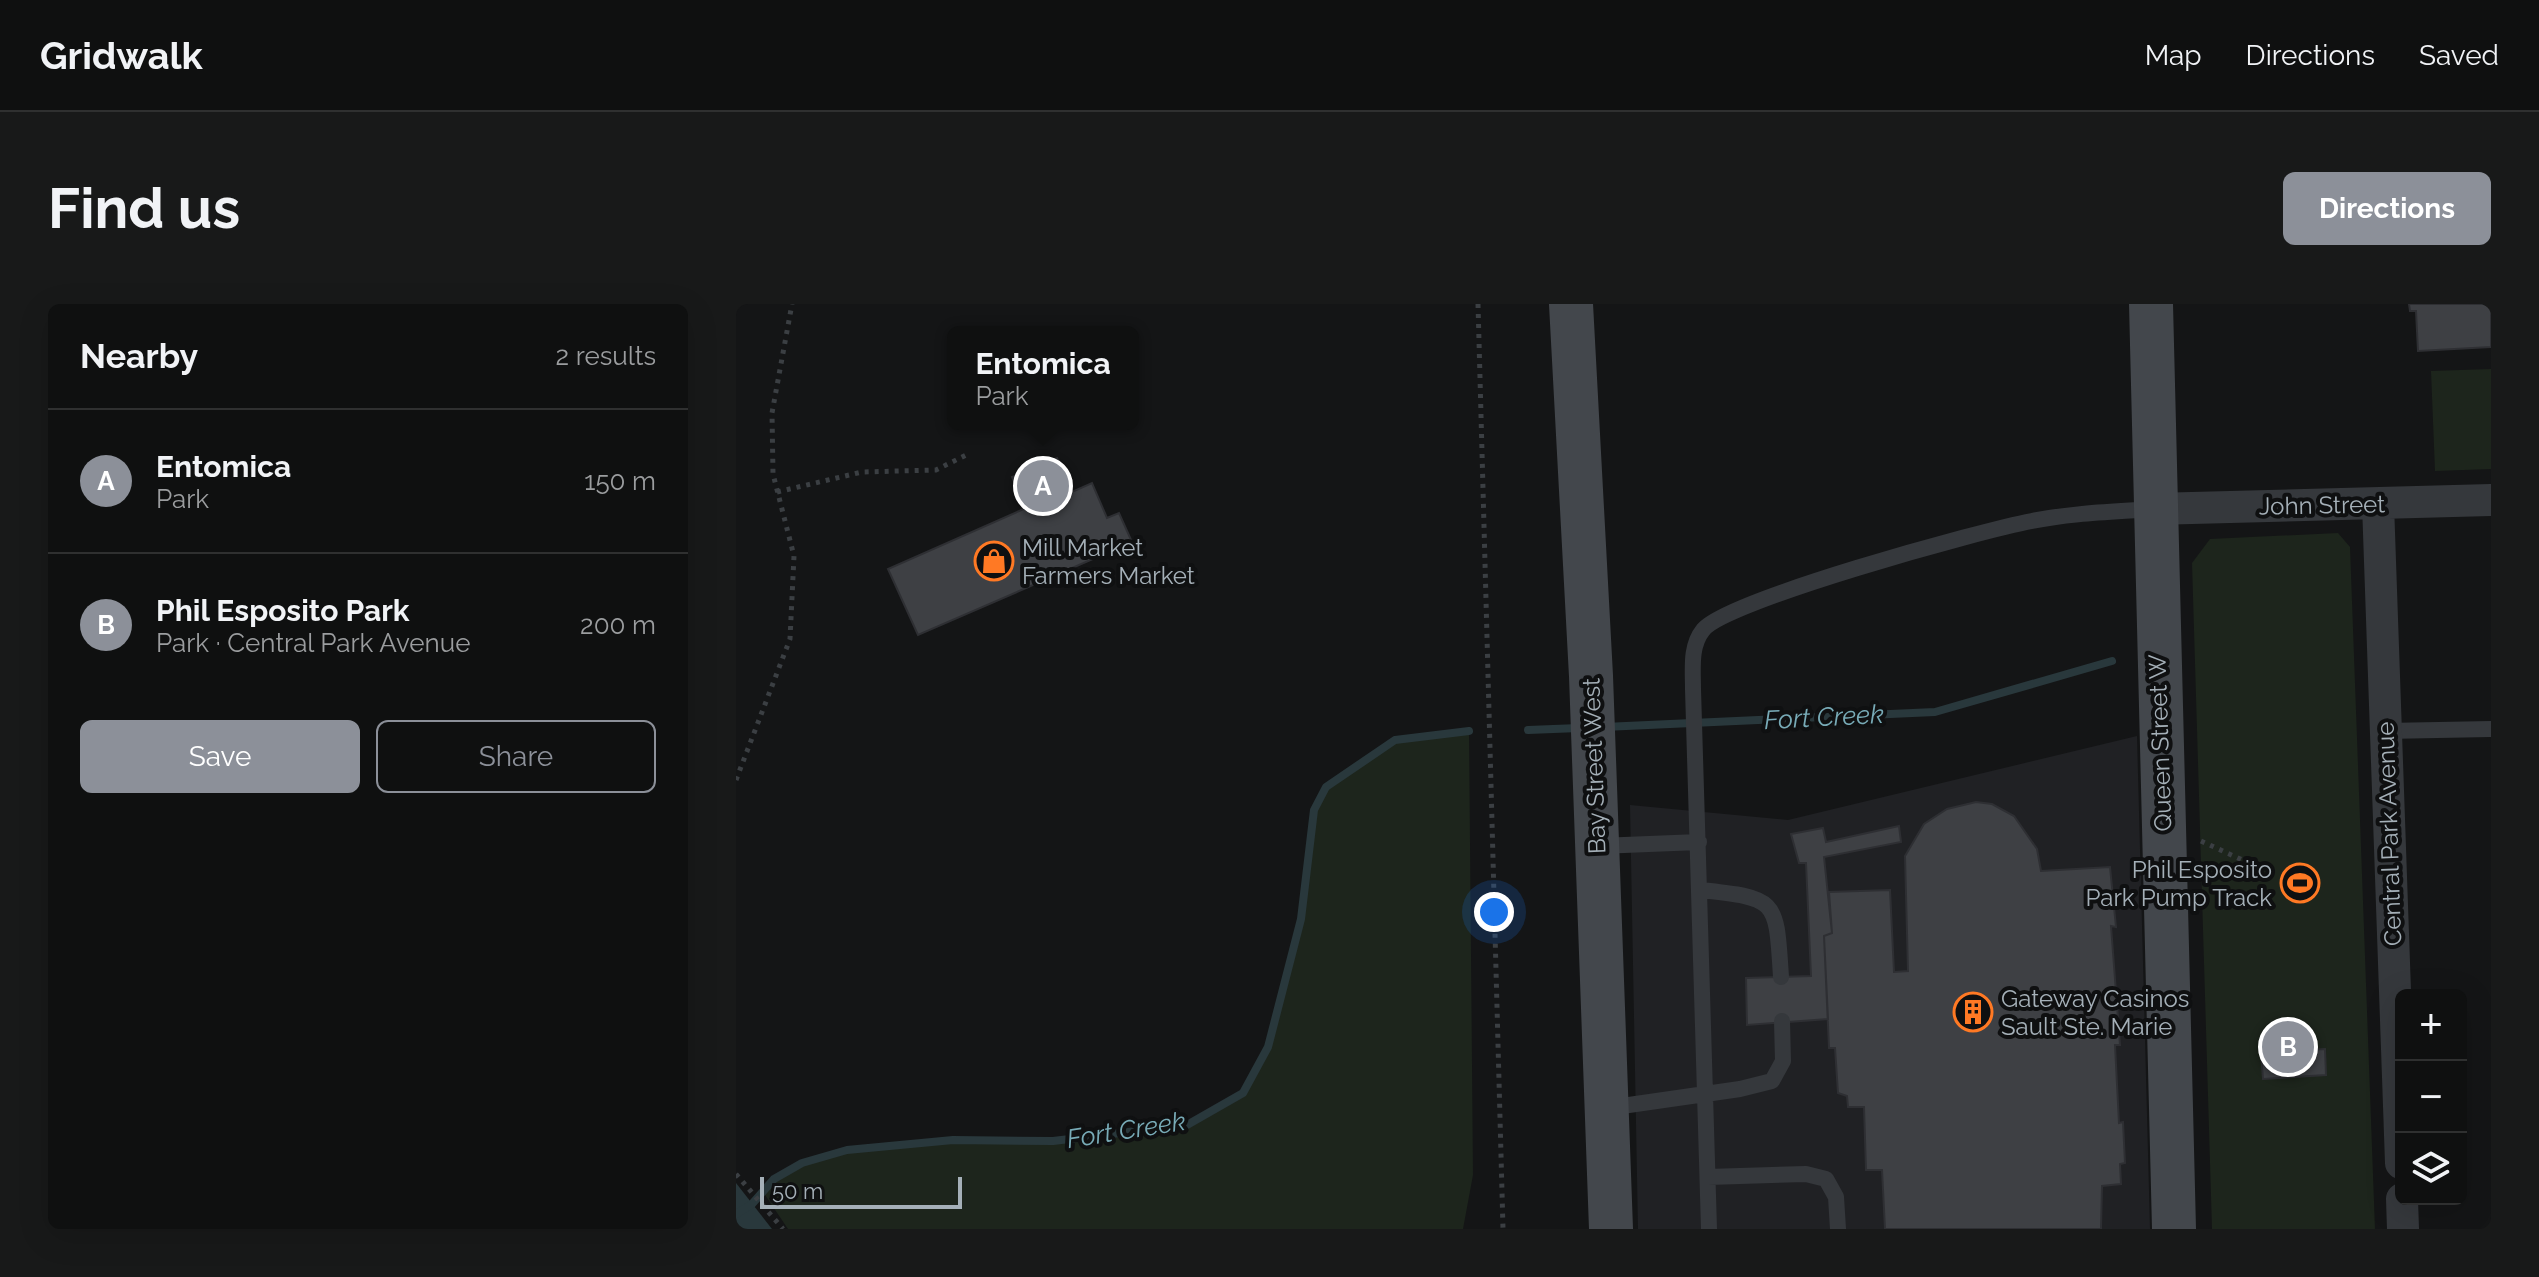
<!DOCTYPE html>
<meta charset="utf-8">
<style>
:root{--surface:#0f1010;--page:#181919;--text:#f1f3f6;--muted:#9b9d9f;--line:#2f3030;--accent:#8c9099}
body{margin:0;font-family:Raleway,sans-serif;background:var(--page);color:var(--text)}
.controls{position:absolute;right:24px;bottom:24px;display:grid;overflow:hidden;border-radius:12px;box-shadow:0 8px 32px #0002}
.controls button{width:72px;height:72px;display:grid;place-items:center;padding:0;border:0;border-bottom:2px solid var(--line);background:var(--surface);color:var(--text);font:40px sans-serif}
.scale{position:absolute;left:24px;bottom:20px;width:202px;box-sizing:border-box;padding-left:8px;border:4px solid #a5b0b8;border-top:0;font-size:22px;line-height:28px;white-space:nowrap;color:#a5b0b8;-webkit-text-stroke:6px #0f1011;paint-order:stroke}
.you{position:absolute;left:758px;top:608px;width:28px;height:28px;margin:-20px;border:6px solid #fff;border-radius:50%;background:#1a73e8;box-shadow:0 0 0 12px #1a73e833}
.badge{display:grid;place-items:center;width:52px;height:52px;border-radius:50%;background:var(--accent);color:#fff;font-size:26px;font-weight:700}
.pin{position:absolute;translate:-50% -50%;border:4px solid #fff;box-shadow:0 2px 8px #0006}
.popup{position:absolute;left:211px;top:22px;width:192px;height:104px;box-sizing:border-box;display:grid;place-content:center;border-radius:12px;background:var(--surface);filter:drop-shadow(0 2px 6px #0005);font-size:26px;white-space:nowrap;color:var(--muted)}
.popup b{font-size:30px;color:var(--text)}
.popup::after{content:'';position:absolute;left:50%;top:100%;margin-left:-16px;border:16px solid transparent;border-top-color:var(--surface)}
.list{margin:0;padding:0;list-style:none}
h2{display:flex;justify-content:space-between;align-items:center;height:104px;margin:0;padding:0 32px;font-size:34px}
h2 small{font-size:26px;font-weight:400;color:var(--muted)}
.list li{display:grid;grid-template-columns:52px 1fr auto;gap:24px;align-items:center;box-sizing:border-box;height:144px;padding:0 32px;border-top:2px solid var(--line)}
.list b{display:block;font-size:30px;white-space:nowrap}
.list p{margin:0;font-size:26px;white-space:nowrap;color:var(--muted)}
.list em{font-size:26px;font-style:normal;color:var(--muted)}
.actions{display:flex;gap:16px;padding:24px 32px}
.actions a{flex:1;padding:18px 0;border:2px solid var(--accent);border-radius:12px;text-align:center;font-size:28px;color:var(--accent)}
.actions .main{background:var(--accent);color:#fff}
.icon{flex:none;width:44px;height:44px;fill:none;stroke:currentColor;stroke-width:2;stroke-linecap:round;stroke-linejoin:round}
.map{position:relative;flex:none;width:1755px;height:925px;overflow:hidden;border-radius:12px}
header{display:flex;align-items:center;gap:48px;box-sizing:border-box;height:112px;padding:0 40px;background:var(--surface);border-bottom:2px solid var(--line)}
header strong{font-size:38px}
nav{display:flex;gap:44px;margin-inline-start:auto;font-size:28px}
.intro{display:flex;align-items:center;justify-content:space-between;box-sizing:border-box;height:192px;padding:0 48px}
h1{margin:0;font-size:56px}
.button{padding:20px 36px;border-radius:12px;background:var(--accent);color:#fff;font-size:28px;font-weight:700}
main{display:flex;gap:48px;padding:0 48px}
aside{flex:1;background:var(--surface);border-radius:12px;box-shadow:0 8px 32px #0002}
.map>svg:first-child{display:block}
</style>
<header>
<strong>Gridwalk</strong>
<nav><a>Map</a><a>Directions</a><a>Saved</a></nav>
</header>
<div class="intro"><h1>Find us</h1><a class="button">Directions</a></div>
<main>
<aside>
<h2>Nearby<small>2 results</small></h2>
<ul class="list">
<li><span class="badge">A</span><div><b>Entomica</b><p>Park</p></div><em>150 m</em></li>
<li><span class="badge">B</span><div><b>Phil Esposito Park</b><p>Park · Central Park Avenue</p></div><em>200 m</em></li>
</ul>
<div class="actions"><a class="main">Save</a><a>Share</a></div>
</aside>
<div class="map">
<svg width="1755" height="925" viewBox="0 0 1755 925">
<rect width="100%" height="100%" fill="#141516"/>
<path fill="#202124" d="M1401,432L1414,925H902L894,501L1052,516Z"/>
<path fill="#1d251c" d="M1755,65V165L1699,167L1695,67Z
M1602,229L1614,243L1639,925H1476L1456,259L1474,235Z
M733,427L737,871L727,925H52L27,888L38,875L66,859L111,846L217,836L317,837L451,821L507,789L536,728L565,615L578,506L590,483L659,436Z"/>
<path fill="#29383c" d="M0,879L36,925H0Z"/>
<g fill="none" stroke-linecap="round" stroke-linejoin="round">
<path stroke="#29383c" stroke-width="8" d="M868,423L1199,408L1376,357
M792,426L843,424
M0,910L16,900L38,875L66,859L111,846L217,836L317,837L451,821L507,789L532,743L565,615L578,506L590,483L659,436L733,427"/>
</g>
<path fill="#3e4044" stroke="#2e2f33" stroke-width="2" d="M1673,0H1755V43L1682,47L1680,7H1674Z
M321,154L336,188L356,179L371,214L383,209L396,238L182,331L152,265L290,204L276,173Z
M1240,498L1256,500L1278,512L1301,545L1305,567L1374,563L1380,623L1375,622L1384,741H1379L1383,819L1387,818L1389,859L1384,860L1385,880L1366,882L1365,925H1149L1146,866H1130L1128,803H1112L1111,792L1102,789L1099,744H1093L1088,632L1096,629L1093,588L1154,586L1158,668L1172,667L1169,552L1188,520L1211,505Z
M1163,522L1165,538L1088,553L1096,629L1088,632L1092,715L1011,721L1010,674L1075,672L1070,559H1063L1055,530L1087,524L1090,538Z
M1589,745L1590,771L1527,775L1525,748Z"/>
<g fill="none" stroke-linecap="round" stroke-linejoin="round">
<path stroke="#3b3f43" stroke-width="5" stroke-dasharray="4 6" stroke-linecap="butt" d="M742,0L767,925
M41,188L126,168L200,166L234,149
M0,476L54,335L58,252L37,170L36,109L56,0
M1465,537L1515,560
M0,870L47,925"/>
<path stroke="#35383c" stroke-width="16" d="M1649,427L1755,425
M863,542L963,538
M964,586C1043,594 1040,596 1045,673
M872,804L1004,785L1036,777L1047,757L1046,717
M972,873L1070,870L1090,875L1100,893L1102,925
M973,925L957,385C957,365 954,342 967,326C988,297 1247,226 1296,217C1335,209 1377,208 1417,205"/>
<path stroke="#35383c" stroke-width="32" d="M1642,200L1665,859
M1417,205L1755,196
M1666,895L1667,925"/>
<path stroke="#43474c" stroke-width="44" d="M835,0L855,372L875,925
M1415,0L1438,925"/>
</g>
<defs>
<g id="shop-ring" transform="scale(2)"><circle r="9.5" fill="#0f1011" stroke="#ff7924" stroke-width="1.5"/><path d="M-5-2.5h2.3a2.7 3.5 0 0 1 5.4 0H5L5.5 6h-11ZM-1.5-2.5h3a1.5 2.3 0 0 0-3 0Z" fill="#ff7924"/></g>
<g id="stadium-ring" transform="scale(2)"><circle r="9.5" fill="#0f1011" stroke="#ff7924" stroke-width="1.5"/><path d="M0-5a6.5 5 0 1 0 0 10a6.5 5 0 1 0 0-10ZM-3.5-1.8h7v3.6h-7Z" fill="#ff7924"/></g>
<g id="building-ring" transform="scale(2)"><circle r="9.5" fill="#0f1011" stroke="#ff7924" stroke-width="1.5"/><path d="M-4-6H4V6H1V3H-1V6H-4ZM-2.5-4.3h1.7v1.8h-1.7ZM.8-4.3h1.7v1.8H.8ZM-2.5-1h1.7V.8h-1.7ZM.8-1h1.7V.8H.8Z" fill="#ff7924"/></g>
</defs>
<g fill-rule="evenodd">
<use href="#shop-ring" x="258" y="257"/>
<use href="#stadium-ring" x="1564" y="579"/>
<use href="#building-ring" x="1237" y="708"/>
</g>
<g text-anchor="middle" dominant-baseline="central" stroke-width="8" stroke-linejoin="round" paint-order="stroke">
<g font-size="24" fill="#a5b0b8" stroke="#0f1011">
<text transform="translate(1586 201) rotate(-1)">John Street</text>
<text transform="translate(1424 439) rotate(-92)">Queen Street W</text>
<text transform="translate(858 462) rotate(-92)">Bay Street West</text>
<text transform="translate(1653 530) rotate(-92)">Central Park Avenue</text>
</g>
<g font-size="24" fill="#a5b0b8" stroke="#0f1011" text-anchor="start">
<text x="286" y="243">Mill Market<tspan x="286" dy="28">Farmers Market</tspan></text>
<text x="1536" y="565" text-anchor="end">Phil Esposito<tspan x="1536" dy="28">Park Pump Track</tspan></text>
<text x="1265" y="694">Gateway Casinos<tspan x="1265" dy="28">Sault Ste. Marie</tspan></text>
</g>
<g font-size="26" font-style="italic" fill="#78abb7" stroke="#0f1011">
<text transform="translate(1088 413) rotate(-3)">Fort Creek</text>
<text transform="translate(390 826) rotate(-9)">Fort Creek</text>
</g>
</g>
</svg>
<div class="controls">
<button>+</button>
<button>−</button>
<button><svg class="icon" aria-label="layers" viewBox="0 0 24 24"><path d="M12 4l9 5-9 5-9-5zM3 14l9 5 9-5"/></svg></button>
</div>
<div class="scale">50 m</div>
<div class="you"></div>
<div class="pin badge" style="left:307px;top:182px">A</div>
<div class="popup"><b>Entomica</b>Park</div>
<div class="pin badge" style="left:1552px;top:743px">B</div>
</div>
</main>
